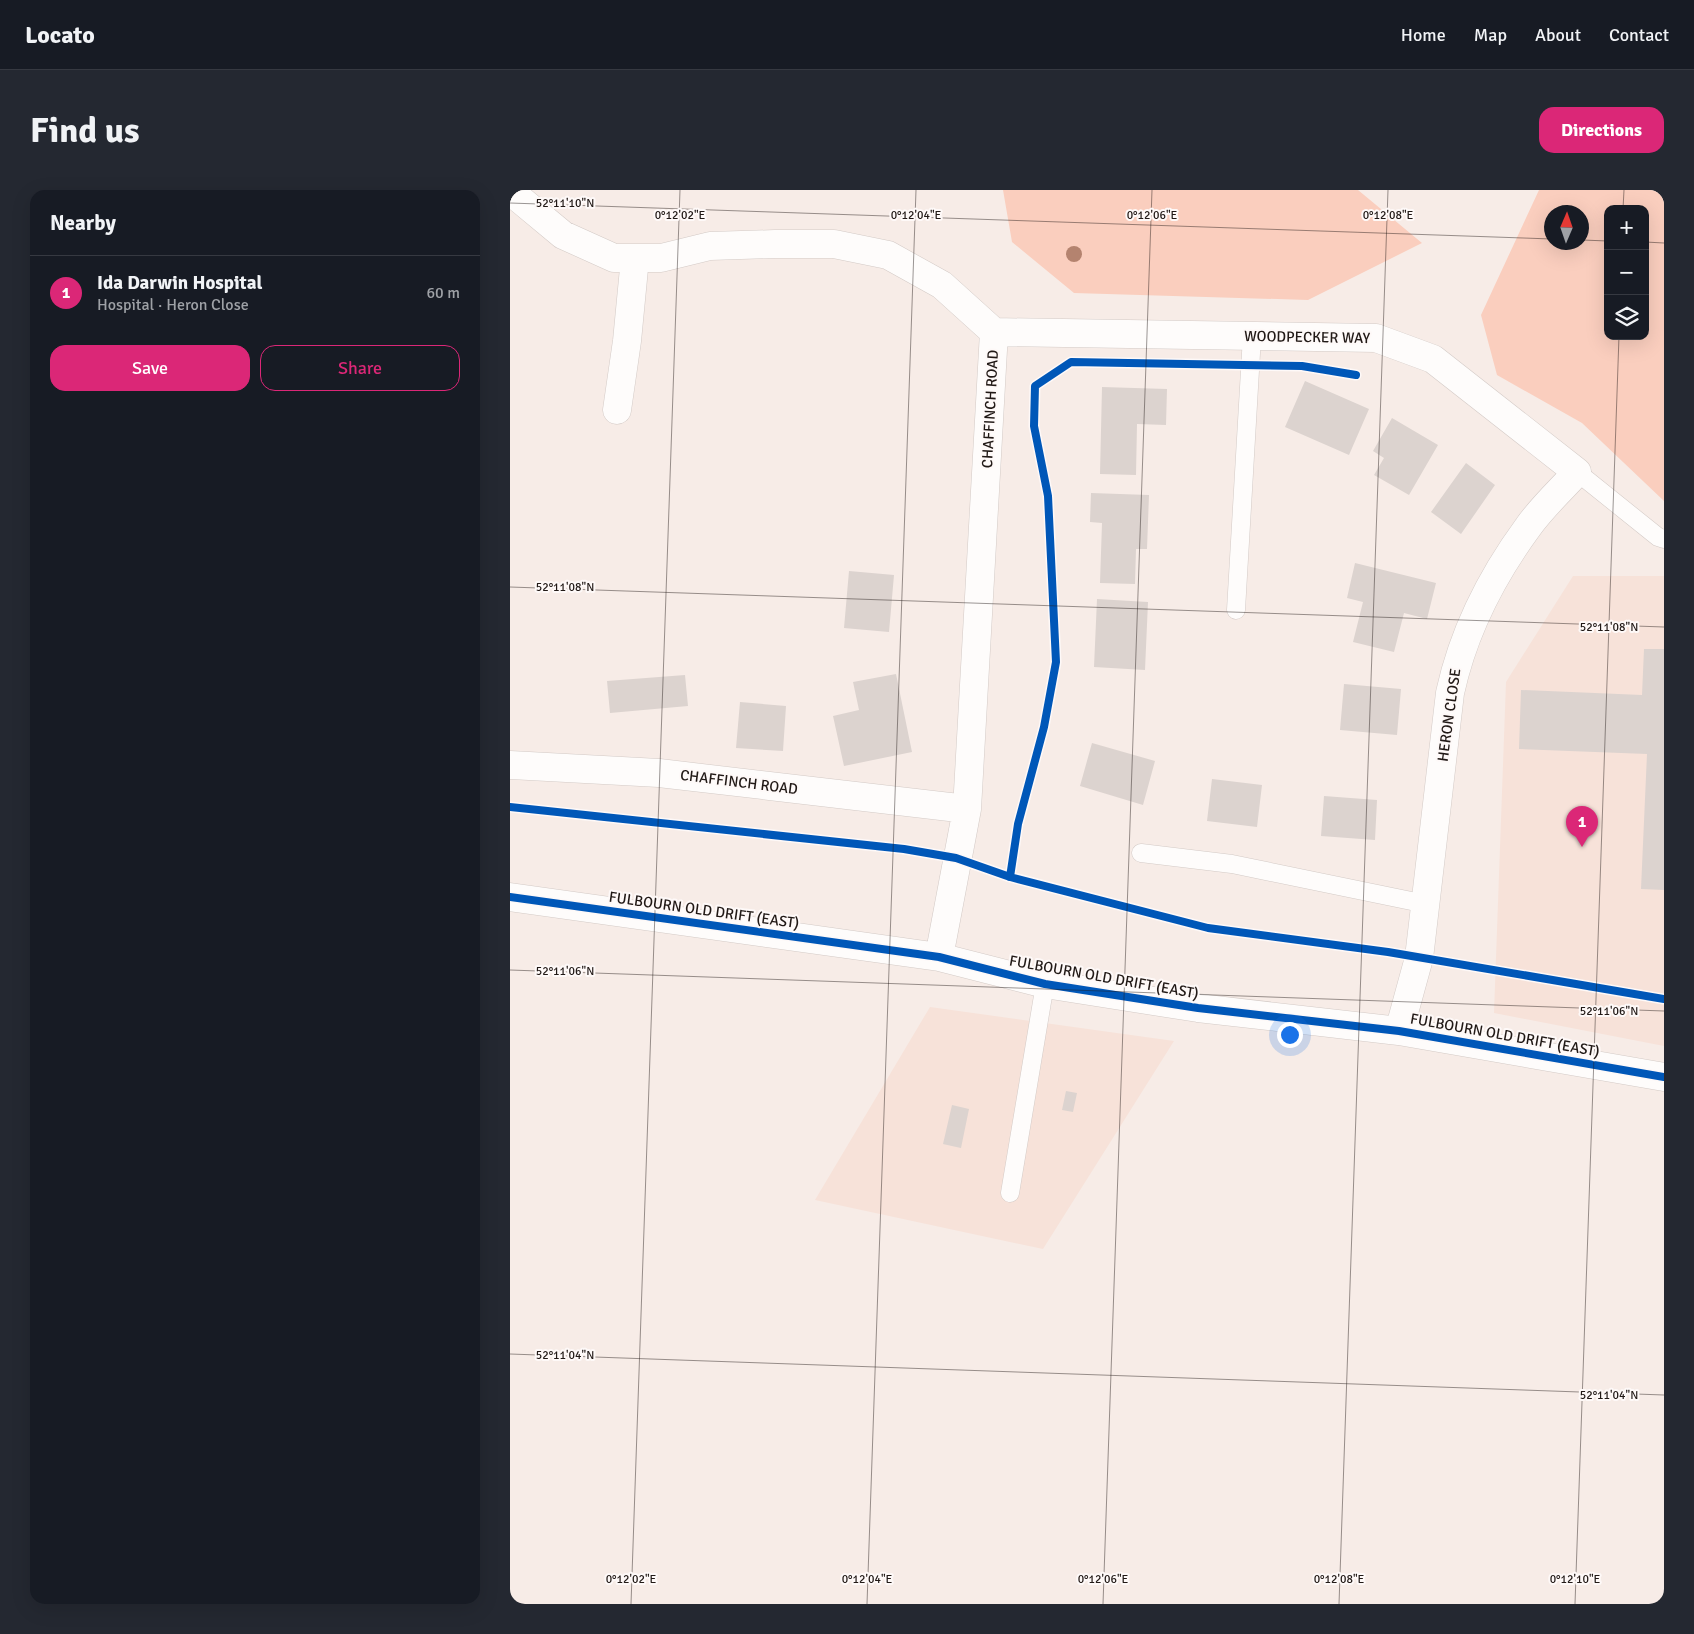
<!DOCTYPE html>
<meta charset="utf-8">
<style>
:root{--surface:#171b24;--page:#242831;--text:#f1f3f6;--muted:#9ea1a6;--line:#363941;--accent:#db2777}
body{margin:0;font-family:Signika,sans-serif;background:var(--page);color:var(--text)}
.controls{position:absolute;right:15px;top:15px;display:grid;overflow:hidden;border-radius:10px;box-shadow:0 5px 20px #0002}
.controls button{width:45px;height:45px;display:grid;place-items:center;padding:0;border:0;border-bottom:1px solid var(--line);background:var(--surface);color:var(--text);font:25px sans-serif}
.compass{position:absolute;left:1034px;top:15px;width:45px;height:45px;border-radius:50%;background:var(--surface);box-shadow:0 5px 20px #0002;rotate:2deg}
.you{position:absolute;left:779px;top:844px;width:18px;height:18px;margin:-12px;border:4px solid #fff;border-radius:50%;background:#1a73e8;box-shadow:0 0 0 8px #1a73e833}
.badge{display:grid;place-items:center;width:32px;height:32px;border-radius:50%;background:var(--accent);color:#fff;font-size:16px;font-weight:700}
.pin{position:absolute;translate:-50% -41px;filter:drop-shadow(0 1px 2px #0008)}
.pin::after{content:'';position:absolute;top:26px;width:18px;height:15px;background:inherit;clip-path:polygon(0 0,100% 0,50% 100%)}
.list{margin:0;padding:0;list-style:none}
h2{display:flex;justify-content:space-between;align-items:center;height:65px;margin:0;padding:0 20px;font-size:21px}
h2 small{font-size:16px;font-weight:400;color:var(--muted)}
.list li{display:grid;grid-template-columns:32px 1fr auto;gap:15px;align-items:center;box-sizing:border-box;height:75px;padding:0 20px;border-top:1px solid var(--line)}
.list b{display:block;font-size:19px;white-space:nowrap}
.list p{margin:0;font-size:16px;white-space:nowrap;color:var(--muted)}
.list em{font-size:16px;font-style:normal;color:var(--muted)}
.actions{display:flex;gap:10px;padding:15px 20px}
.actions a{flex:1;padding:11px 0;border:1px solid var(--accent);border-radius:15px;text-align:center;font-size:18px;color:var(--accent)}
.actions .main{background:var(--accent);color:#fff}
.icon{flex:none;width:28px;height:28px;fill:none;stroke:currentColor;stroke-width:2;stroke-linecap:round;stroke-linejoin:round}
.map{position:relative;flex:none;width:1154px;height:1414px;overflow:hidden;border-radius:15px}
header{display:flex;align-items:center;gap:30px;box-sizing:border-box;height:70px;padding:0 25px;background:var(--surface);border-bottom:1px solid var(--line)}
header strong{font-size:24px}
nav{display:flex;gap:28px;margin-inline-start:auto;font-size:18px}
.intro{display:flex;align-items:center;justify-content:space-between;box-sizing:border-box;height:120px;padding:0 30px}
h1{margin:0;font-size:35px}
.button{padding:12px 22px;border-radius:15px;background:var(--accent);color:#fff;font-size:18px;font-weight:700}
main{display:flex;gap:30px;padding:0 30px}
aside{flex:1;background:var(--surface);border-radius:15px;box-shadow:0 5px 20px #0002}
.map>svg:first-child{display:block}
</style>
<header>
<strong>Locato</strong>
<nav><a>Home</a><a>Map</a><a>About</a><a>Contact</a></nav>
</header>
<div class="intro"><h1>Find us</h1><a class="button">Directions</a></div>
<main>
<aside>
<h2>Nearby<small></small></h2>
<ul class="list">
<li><span class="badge">1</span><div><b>Ida Darwin Hospital</b><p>Hospital · Heron Close</p></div><em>60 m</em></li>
</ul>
<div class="actions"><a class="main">Save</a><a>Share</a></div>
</aside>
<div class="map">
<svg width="1154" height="1414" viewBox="0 0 1154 1414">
<rect width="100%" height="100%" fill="#f7ece7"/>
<path fill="#f7e2d9" d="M1063,386H1154V856L984,823L996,492Z
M420,817L664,851L533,1059L305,1010Z"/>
<path fill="#facebe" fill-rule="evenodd" d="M493,0H848L912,53L798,110L564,103L502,52Z
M1029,0H1154V311L1072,233L987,185L971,125ZM1098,19H1135V146H1098ZM1042,22H1072V52H1042Z"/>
<path fill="#dcd3cf" d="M795,191L859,219L839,265L775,237Z
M592,197L657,199L656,235L627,234L626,285L590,284Z
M882,228L928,255L899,305L864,285L874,268L863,261Z
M956,273L985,295L951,344L921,322Z
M581,303L639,305L637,359H626L625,394L590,393L592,333L580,332Z
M845,373L926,393L917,429L894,423L884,462L843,452L853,412L837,408Z
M339,381L384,385L379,442L334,438Z
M587,409L638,412L635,480L584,477Z
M1134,459H1154V700L1131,699L1137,564L1009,559L1011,500L1132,505Z
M386,484L402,562L334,576L323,526L349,520L343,492Z
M175,485L178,516L100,523L97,491Z
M834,494L891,499L887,545L830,540Z
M230,512L276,516L273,561L226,558Z
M582,553L645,571L633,615L570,596Z
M702,589L752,595L747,637L697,631Z
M814,606L867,610L865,650L811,646Z
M556,901L567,903L563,922L552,920Z
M442,915L459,919L451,958L433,954Z"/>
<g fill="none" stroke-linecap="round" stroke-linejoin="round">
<g stroke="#d3cac6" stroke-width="19">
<path id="lane" d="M1067,282L1148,347L1154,349
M726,420L742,146
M631,663L722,674L916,714
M500,1003L535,794"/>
</g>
<g stroke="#d3cac6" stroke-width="29">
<path id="street" d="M0,1L53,45L104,68H151L200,56L265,54H324L378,65L432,95L484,142L457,619L429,767
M484,142L866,148L923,169L1067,282C1051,300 1032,317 1018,337C982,386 953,443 940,503L909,768L889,841
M107,220L117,151L125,68
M0,575L149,583L457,619
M0,707L429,767L535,794L688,818L889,841L1154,887"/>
</g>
<use href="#lane" stroke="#fefcfb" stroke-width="18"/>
<use href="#street" stroke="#fefcfb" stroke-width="28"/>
<g stroke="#fef9f8" stroke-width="11">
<path id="cycleway" d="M0,617L394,659L446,668L500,687L698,738L878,762L1154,809
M500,687L508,634L534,537L546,472L538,306L524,236L525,196L561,172L792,176L846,185
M0,707L429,767L535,794L688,818L889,841L1154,887"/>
</g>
<use href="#cycleway" stroke="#0057b8" stroke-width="8"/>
</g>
<circle fill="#b4836f" cx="564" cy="64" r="8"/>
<path fill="none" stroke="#211916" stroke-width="1" stroke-opacity="0.45" d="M0,13L1042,49M1113,19L1114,0M1072,50L1098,51M1135,52L1154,53M0,397L1154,437M0,780L1154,821M0,1164L1154,1205M121,1414L170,0M357,1414L406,0M593,1414L642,0M829,1414L878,0M1065,1414L1109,146"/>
<g text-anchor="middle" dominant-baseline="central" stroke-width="4" stroke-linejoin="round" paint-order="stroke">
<g font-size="15" fill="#211916" stroke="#fef9f8">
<text transform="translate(797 147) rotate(1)">WOODPECKER WAY</text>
<text transform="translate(480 219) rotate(-87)">CHAFFINCH ROAD</text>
<text transform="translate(939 525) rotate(-82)">HERON CLOSE</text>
<text transform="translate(229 592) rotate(7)">CHAFFINCH ROAD</text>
<text transform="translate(194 720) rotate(8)">FULBOURN OLD DRIFT (EAST)</text>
<text transform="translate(594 787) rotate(10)">FULBOURN OLD DRIFT (EAST)</text>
<text transform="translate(995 845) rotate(10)">FULBOURN OLD DRIFT (EAST)</text>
</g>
</g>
<g font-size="12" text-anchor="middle" fill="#211916" stroke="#fef9f8" stroke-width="4" stroke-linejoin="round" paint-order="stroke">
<text x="55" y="17">52°11'10"N</text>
<text x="170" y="29">0°12'02"E</text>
<text x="406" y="29">0°12'04"E</text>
<text x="642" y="29">0°12'06"E</text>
<text x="878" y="29">0°12'08"E</text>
<text x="55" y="401">52°11'08"N</text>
<text x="1099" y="441">52°11'08"N</text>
<text x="55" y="785">52°11'06"N</text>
<text x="1099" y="825">52°11'06"N</text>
<text x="55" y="1169">52°11'04"N</text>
<text x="1099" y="1209">52°11'04"N</text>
<text x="121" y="1393">0°12'02"E</text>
<text x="357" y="1393">0°12'04"E</text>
<text x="593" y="1393">0°12'06"E</text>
<text x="829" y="1393">0°12'08"E</text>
<text x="1065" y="1393">0°12'10"E</text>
</g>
</svg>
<div class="controls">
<button>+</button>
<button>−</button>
<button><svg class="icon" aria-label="layers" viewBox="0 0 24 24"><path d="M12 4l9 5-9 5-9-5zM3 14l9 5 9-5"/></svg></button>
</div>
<svg class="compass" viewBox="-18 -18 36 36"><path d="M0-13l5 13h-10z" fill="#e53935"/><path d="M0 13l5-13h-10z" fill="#9ea1a6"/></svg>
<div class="you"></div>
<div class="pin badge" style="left:1072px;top:657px">1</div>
</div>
</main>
